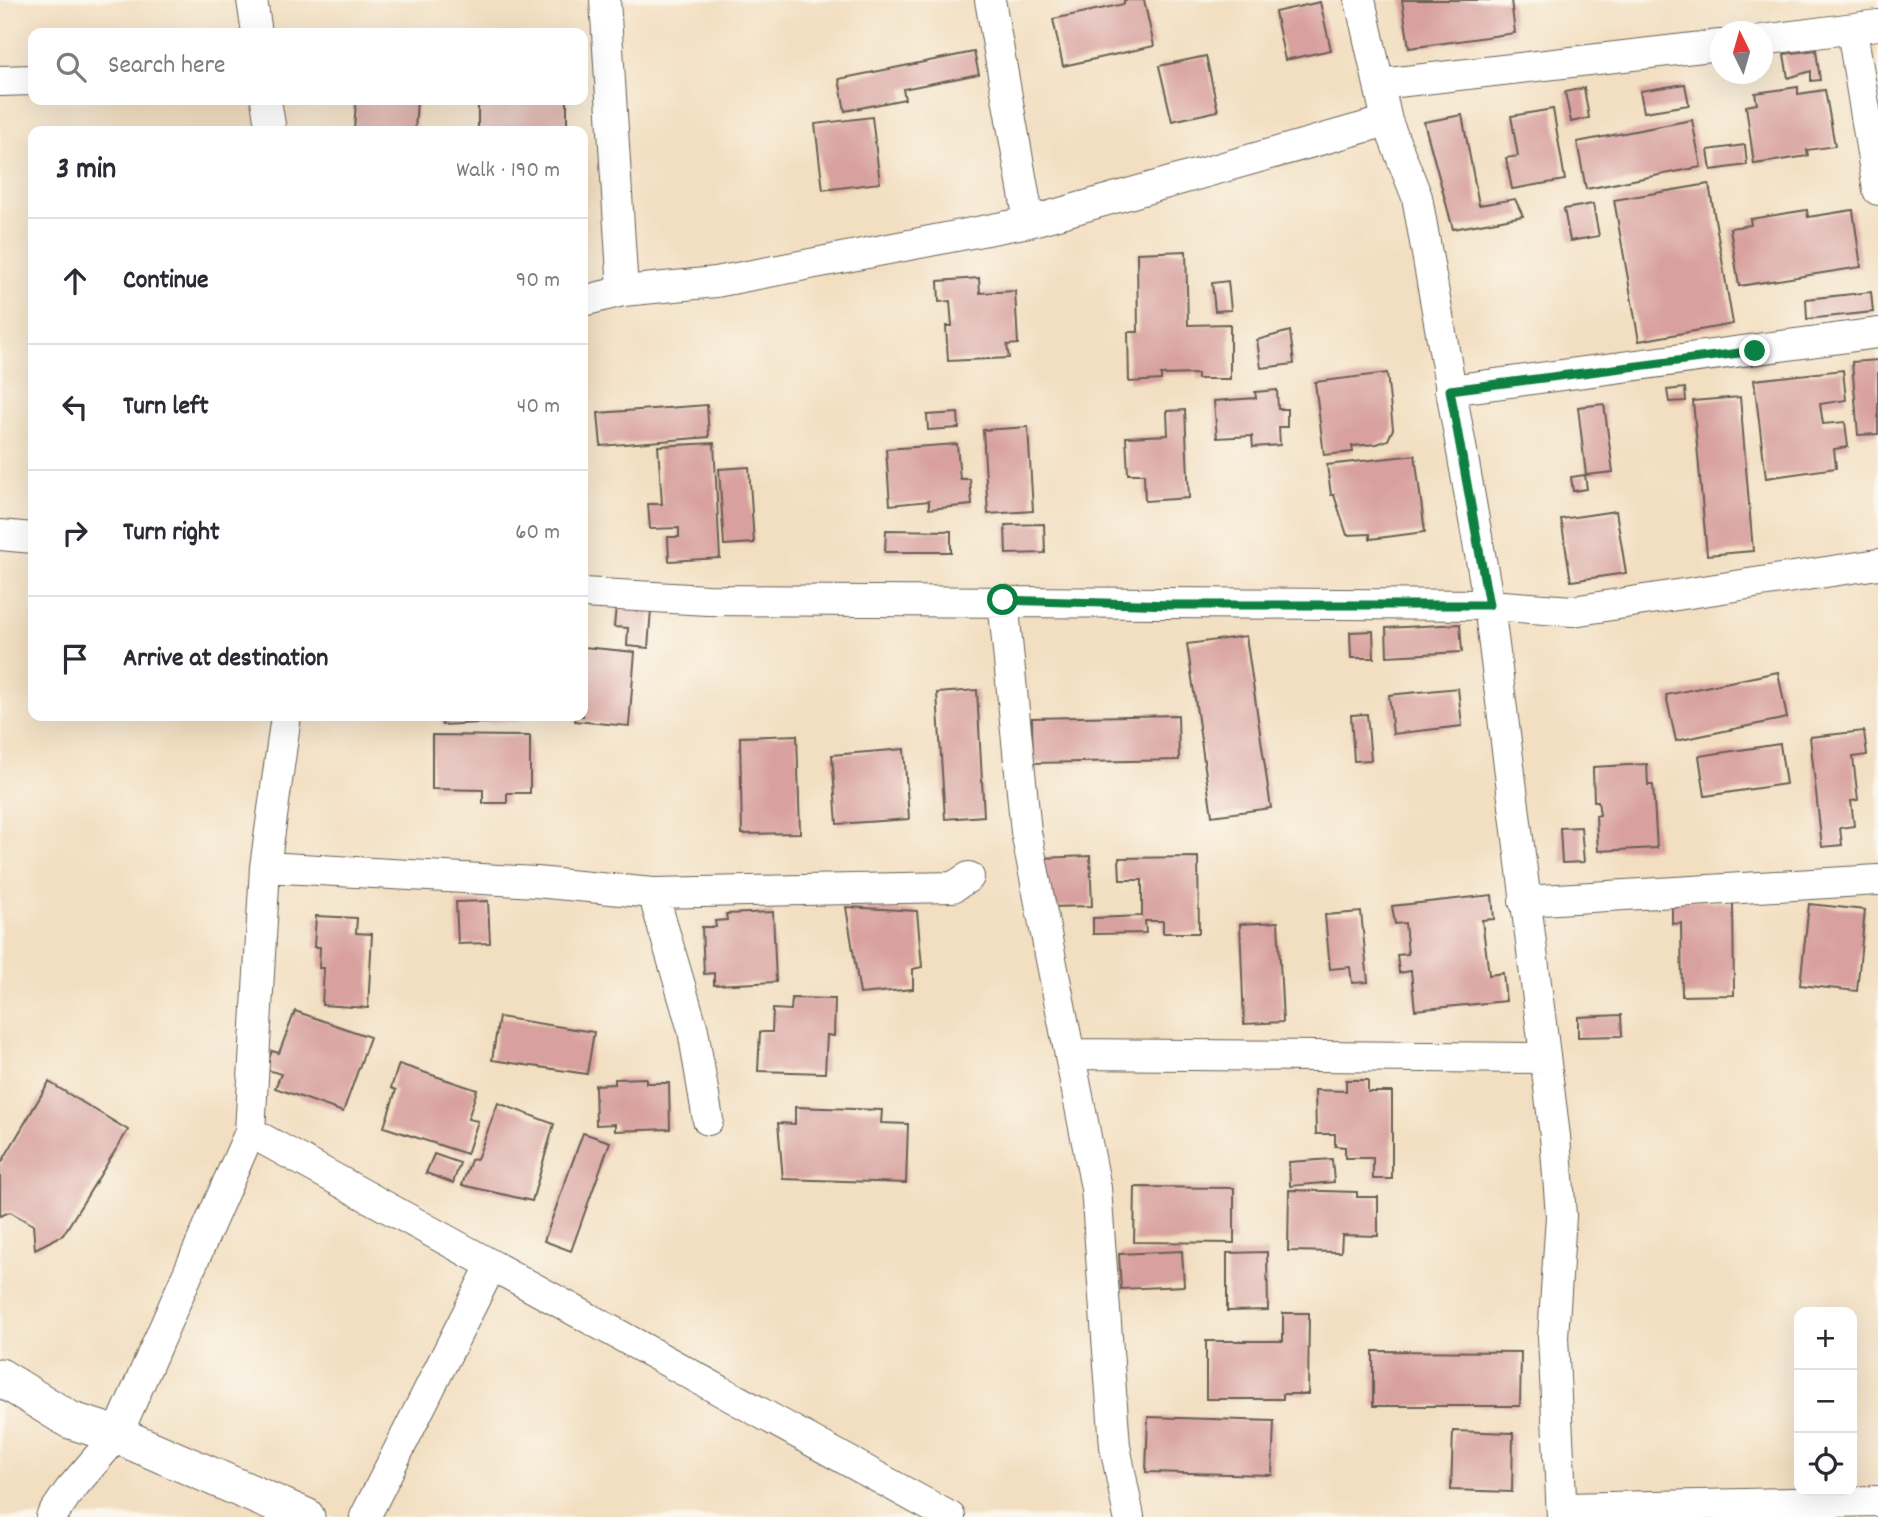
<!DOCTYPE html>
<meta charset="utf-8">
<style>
:root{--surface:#fff;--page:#f7f7f7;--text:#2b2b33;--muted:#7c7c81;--line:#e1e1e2}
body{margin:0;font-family:Dekko,sans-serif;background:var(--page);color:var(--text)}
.controls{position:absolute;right:21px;bottom:21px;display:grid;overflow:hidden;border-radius:14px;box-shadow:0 7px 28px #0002}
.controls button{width:63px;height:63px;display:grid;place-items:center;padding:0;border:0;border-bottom:2px solid var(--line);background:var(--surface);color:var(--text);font:35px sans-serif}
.compass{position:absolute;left:1710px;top:21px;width:63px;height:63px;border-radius:50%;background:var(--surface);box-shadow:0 7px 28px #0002;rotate:355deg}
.stop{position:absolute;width:21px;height:21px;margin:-16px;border:5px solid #0b8043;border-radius:50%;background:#fff}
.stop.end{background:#0b8043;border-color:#fff;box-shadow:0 2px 7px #0008}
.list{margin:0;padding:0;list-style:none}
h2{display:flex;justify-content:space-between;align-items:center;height:91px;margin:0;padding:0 28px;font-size:30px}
h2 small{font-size:23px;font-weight:400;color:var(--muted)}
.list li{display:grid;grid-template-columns:46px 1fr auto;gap:21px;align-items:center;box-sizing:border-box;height:126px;padding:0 28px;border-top:2px solid var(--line)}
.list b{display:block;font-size:26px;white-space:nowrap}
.list em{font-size:23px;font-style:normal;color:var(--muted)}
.icon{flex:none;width:38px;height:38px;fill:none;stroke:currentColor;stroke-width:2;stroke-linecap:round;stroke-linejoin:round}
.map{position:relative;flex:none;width:1878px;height:1517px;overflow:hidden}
.search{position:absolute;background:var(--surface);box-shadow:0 7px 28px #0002;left:28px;top:28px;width:560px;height:77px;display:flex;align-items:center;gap:18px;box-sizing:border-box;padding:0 24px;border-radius:14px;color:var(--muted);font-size:26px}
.panel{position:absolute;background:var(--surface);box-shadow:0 7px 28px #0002;left:28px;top:126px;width:560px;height:595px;border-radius:14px}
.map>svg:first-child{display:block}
</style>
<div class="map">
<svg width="1878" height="1517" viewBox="0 0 1878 1517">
<rect width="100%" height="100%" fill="#fbf7ec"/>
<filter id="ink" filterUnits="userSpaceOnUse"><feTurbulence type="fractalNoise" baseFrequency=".0143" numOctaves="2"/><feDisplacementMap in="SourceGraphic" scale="14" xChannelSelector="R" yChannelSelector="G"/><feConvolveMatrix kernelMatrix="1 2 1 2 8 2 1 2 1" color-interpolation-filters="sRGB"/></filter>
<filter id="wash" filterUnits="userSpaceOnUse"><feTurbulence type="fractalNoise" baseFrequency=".00686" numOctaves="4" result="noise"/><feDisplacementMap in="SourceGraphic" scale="28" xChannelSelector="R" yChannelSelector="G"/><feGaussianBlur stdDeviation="1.57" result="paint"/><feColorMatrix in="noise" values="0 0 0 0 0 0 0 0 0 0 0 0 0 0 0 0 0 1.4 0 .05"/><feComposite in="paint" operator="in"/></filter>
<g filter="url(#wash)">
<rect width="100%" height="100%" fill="#f2dec0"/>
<g id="blocks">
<path fill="#d8a09e" d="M1124,0H1144L1154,46L1063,66L1053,19L1124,4Z
M1402,0H1511L1515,33L1409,48Z
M1320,2L1331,50L1285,60L1275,12Z
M1816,50L1820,80L1811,81V71L1788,78L1784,54Z
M974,52L979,74L903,89L905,99L845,111L839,79Z
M1206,56L1218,111L1172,121L1159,66Z
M1685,84L1689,105L1644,112L1640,91Z
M1798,87V94L1825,90L1835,146L1807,150L1808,156L1754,164L1746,106L1757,104L1755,93Z
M1584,88L1589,118L1571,122L1565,92Z
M356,100H417L415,131H354Z
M478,100H567V131H478Z
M1553,109L1565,180L1512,189L1506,158L1518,156L1511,116Z
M1462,115L1479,205L1515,199L1523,216L1453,229L1424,122Z
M872,117L880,183L823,190L815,124Z
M1692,120L1701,167L1586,189L1577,142Z
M1745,145L1747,165L1711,170L1708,150Z
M1709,184L1733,324L1639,341L1614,200Z
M1593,204L1599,236L1570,241L1564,209Z
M1807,210L1808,217L1853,210L1861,267L1739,286L1730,228L1751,225L1750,219Z
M1186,251L1188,325L1230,324V379H1197V374L1161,375V380L1129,382L1128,332H1138L1137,253Z
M979,278L980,293L1015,291L1018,344L1007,345L1009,358L948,361L946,326H952L950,301L939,302L938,281Z
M1228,281L1231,310L1215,311L1212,283Z
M1871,292L1873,312L1807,319L1806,299Z
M1290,331L1294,364L1261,368L1257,340Z
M1878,360V434L1858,435L1852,362Z
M1843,370L1846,400L1820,404L1823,424L1845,422L1848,447L1834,449L1836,468L1766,478L1754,380Z
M1387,373L1393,429L1388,440L1377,444L1352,446L1353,452L1324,455L1315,382Z
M1685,388L1686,401L1669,402L1667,390Z
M1277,390L1278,409H1287V427H1279L1280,445L1253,447L1252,436L1217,438L1214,401L1256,398L1255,392Z
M1740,397L1753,551L1707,555L1693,401Z
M1604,404L1613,472L1586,475L1578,407Z
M707,405L709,437L601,446L598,413Z
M1185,410L1189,498L1145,501L1144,474H1128L1126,437L1168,435L1167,411Z
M958,413L959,428L928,430L927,415Z
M1028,427L1033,511L988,514L983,430Z
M714,443L720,558L669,561L668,537H679V528L650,529L648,504H662L658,446Z
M957,444L960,479H970L972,505L929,509V501L890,505L886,449Z
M1415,455L1425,532L1370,539V534L1347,535L1334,495H1331L1327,465Z
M749,467L754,543L724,545L719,469Z
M1585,475L1587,489L1573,491L1571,477Z
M1616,511L1626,573L1571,581L1561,519Z
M1044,524L1045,553L1006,554L1005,525Z
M886,530L951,531V552H885Z
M616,606L651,609L648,648L627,646L628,628L614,627Z
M1460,624L1462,652L1387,656L1386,628Z
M1373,631L1374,658H1351L1350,632Z
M1246,636L1271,808L1212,816L1187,644Z
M583,647L635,652L629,726L575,721L576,716H583Z
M1778,672L1787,718L1676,741L1666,695Z
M1458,688L1462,726L1393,734L1389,695Z
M977,690L984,816L945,819L937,693Z
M1367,714L1371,760L1354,761L1351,715Z
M1178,715L1179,760L1033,763L1032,718Z
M441,716H520V721L442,725Z
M1864,731L1867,755L1853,757L1858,800L1851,801L1854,826L1840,828L1842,845L1822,847L1810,737Z
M432,735L530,736V793H507V803H483V790L432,789Z
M797,735L800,833L742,834L740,737Z
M1780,744L1786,784L1705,796L1699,756Z
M904,749L909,819L837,824L832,755Z
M1647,764L1648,785H1653L1657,848L1598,851L1596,816L1600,815L1598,801H1594L1593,767Z
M1581,827L1584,862L1562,863L1560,828Z
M1090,856L1092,906L1050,907L1040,858Z
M1198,857L1199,933H1163V921H1145L1146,933L1093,934V918L1142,916V880H1120L1119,858Z
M1492,895L1494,919L1482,920L1489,975L1503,973L1506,1001L1415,1010L1411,971L1399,973L1397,955L1408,954L1405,923L1395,924L1392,906Z
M1672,898L1733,903L1734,995L1682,996L1681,923L1672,924Z
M488,901L490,943L458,944L456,902Z
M1809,904L1865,910L1857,991L1800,985Z
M846,907L917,911L922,967L913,969V989L860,994Z
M773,912L776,982L714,985V973L704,974L702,927H716L715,921L727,920L726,914Z
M1361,912L1368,982L1352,983L1350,967L1330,969L1325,915Z
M316,916L357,918L356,933L372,934L368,1008L322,1005L324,968H319L320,947H314Z
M1278,922L1283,1022L1244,1024L1240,924Z
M792,998L835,999L834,1036L827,1035L825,1073L758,1071L760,1032H772L773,1009L791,1010Z
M295,1011L370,1037L343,1112L275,1088L281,1074L265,1069L272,1051L279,1053Z
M1621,1015L1622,1036L1578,1037V1017Z
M499,1017L594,1032L587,1074L492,1060Z
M399,1064L477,1090L468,1119L478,1121L467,1154L384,1127L396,1090L391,1088Z
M646,1078V1083H669L670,1129L615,1131V1124L596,1125L595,1085L615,1084V1079Z
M1346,1080H1368V1092H1392V1179H1373V1158H1345V1147L1335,1146V1134H1316L1315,1090L1346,1091Z
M49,1082L128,1130L63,1235L35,1249L33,1225L10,1212L0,1216V1165Z
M498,1103L554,1124L532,1201L462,1185L471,1160L477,1159Z
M795,1107L882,1110L881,1123L908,1124L906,1183L783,1179L778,1123L795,1124Z
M583,1133L610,1142L571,1251L544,1241Z
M434,1154L460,1163L453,1183L426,1173Z
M1332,1159L1334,1182L1290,1186L1289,1162Z
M1135,1187L1234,1188V1243L1134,1242Z
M1289,1190L1357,1192V1197H1378V1236L1342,1235L1341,1252L1288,1251Z
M1182,1251L1184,1286L1121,1289L1119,1254Z
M1267,1252L1268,1310L1227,1311V1253Z
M1283,1313H1309L1308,1394H1283V1399H1206V1341H1283Z
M1373,1351L1521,1352L1520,1406H1373Z
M1148,1417L1274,1421L1272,1475L1146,1472Z
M1453,1431L1513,1433L1512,1492L1451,1490Z"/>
</g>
</g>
<g filter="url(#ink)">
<use href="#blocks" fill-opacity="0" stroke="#676055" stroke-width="2"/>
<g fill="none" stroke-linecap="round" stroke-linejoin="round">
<g stroke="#676055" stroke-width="32">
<path id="minor" d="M252,0L257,33
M605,0L623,291
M990,0L1029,222
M1360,0L1387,121L1417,197L1489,605L1555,1136L1561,1216L1553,1337L1562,1517
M1852,30L1878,190
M1762,40L1878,25
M0,81L33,80
M1380,84L1720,45
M266,100L271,131
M583,301L623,291L716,282L1029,222L1387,121
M1450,390L1878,333
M0,535L33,538
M583,593L707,600L1489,605L1573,611L1878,564
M1003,600L1026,832L1096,1188L1115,1446L1129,1517
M265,867L536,882L653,893L953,887L969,877
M653,893L693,1030L708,1120
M1524,901L1878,880
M1071,1054L1543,1058
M250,1132L950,1517
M1564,1508L1878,1501
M51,1517L69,1491L117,1435L250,1132L265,867L286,716
M365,1517L491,1266"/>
</g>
<g stroke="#676055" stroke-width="39">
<path id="tertiary" d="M0,1377L70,1420L117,1435L306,1517"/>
</g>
<use href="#minor" stroke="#fff" stroke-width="30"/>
<use href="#tertiary" stroke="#fff" stroke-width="37"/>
</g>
</g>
<g fill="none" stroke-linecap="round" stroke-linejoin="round" filter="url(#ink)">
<path stroke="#0b8043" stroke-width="9" d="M1003,600L1173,605H1489L1450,390L1755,351"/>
</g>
</svg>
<div class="controls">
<button>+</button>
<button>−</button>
<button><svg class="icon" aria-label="locate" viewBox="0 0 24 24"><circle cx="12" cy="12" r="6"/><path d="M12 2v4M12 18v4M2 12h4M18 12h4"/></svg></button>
</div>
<svg class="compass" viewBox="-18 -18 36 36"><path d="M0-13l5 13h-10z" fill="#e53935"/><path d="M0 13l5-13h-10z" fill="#7c7c81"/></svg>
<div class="stop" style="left:1003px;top:600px"></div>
<div class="stop end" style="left:1755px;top:351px"></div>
<div class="search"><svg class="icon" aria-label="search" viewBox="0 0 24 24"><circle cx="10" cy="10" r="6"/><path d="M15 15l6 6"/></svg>Search here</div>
<section class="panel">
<h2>3 min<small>Walk · 190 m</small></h2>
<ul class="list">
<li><svg class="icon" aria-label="ahead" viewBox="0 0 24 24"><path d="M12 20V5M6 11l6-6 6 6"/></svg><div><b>Continue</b></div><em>90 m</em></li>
<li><svg class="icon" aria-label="left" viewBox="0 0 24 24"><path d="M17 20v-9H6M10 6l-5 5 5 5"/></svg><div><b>Turn left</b></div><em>40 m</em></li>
<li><svg class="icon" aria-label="right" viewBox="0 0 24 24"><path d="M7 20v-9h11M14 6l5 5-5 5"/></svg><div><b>Turn right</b></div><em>60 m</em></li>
<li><svg class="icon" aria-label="arrive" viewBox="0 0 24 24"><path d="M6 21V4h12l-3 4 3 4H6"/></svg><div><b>Arrive at destination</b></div></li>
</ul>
</section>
</div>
